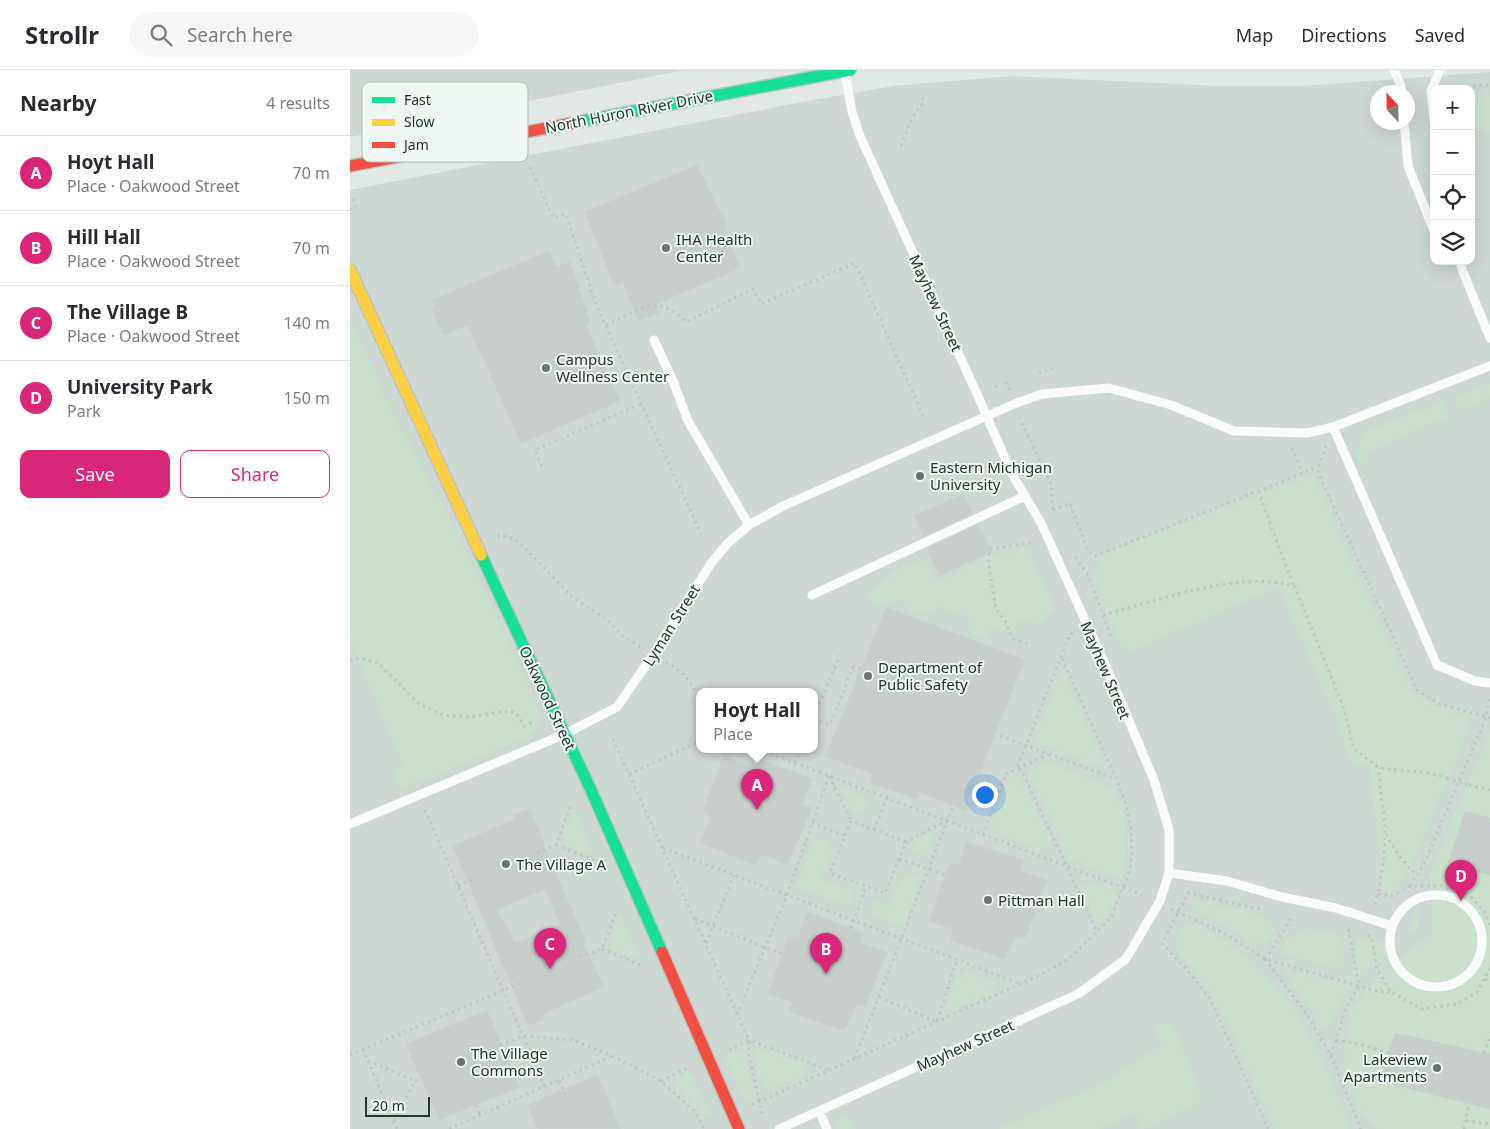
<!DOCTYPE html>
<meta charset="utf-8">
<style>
:root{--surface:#fff;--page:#f7f7f7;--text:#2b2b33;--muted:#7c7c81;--line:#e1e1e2;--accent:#db2777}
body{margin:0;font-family:"Noto Sans",sans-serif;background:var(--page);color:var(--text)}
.controls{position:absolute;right:15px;top:15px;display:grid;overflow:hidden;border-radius:10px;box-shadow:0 5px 20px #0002}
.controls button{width:45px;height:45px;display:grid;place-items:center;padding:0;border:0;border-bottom:1px solid var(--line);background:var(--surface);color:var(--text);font:25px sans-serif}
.compass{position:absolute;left:1020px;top:15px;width:45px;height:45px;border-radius:50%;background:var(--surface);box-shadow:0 5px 20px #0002;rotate:338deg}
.scale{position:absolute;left:15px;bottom:12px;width:65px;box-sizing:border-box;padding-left:5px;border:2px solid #20392e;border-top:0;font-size:14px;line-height:18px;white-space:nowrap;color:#20392e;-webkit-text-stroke:4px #eef7f1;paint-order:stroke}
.you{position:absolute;left:634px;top:724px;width:18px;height:18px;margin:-12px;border:4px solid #fff;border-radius:50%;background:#1a73e8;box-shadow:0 0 0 8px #1a73e833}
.badge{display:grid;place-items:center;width:32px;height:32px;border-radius:50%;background:var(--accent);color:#fff;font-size:16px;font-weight:700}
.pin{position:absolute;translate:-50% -41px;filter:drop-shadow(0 1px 2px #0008)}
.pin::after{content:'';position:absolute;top:26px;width:18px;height:15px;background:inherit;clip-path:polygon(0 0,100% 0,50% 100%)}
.popup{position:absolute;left:346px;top:618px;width:122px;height:65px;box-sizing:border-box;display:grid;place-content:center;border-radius:10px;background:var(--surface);filter:drop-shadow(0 1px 4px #0005);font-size:16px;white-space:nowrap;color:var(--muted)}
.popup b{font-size:19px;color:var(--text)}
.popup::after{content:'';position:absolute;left:50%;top:100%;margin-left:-10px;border:10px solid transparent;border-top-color:var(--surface)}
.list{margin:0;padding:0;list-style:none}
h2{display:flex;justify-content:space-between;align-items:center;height:65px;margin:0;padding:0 20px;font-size:21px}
h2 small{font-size:16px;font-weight:400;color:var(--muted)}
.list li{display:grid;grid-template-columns:32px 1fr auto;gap:15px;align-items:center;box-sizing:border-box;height:75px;padding:0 20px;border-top:1px solid var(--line)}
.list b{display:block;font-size:19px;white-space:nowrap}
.list p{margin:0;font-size:16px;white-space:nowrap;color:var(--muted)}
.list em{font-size:16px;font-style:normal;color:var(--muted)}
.actions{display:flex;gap:10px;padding:15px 20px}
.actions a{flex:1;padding:11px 0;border:1px solid var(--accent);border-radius:10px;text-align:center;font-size:18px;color:var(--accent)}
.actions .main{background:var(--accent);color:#fff}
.icon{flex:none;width:28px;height:28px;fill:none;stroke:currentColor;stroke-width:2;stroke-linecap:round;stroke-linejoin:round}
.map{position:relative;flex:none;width:1140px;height:1059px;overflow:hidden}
header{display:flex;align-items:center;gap:30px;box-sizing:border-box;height:70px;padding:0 25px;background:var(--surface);border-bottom:1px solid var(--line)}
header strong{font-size:24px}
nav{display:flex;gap:28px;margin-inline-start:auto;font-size:18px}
.search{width:350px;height:45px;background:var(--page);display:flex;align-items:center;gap:12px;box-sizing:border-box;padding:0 18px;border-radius:28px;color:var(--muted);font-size:19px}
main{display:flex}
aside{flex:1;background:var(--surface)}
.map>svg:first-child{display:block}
</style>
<header>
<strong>Strollr</strong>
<div class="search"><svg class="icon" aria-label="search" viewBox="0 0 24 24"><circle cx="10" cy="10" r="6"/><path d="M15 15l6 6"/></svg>Search here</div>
<nav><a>Map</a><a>Directions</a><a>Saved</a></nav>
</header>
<main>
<aside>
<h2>Nearby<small>4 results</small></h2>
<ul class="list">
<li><span class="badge">A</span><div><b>Hoyt Hall</b><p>Place · Oakwood Street</p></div><em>70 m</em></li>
<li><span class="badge">B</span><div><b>Hill Hall</b><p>Place · Oakwood Street</p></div><em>70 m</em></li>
<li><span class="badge">C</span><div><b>The Village B</b><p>Place · Oakwood Street</p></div><em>140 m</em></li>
<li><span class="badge">D</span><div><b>University Park</b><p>Park</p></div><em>150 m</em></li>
</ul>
<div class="actions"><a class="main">Save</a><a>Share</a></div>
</aside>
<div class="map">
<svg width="1140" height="1059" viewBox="0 0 1140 1059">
<rect width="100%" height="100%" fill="#e1e7e4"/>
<path fill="#ced8d3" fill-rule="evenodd" d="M0,0H334L0,67Z
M1140,2V1059H0V120L452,32L543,16L662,6L869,16H952ZM1084,19H1121V191H1084ZM1028,22H1058V52H1028ZM350,621H464V679H350Z"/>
<path fill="#cae0cd" d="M1140,24V60L1127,61L1124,75H1121V26Z
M0,247L43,343L122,493L186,631C191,650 191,655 176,668L50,719L46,716L42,706L45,700L53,696L0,570Z
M1140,313V328L1110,341L1104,327Z
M1094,331L1100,346L1015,383L1020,395L1014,397C1007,381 1005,375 1016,361Z
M963,405L1061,621L1080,634L1116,646L1121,655L1063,793C1055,807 1049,821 1032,822L1029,777L1019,696L1001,695L987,650L928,517L778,582L770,576L744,503L754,484Z
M678,480L705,537L690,554L670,549L663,564L644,556L637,570L618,561L620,548L591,537L577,544L558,541L552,530L530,536L515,529L544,501L574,489L587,512L642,485Z
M712,601L756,698L683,672Z
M1140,662V1059H1027L1009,1040L993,999L1000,943L1026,908L1082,862L1080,801Z
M698,692L764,718C775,742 779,765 775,791C774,798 774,803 770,809L718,789L679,702Z
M664,706L670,707L700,768L699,775L691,780L646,762L642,758V753L658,711Z
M490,717L516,727L517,732L514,742L509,744L502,741Z
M226,743L243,780L240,784L217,775L213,767L222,744Z
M585,761L576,786L561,781L565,771Z
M469,768L480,773L482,778L471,809L502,821L504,826L499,837L446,817L463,771Z
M558,803L566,806L570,810L553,857L519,844L523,833L529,831L539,835L550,809Z
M742,812L767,824L755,848L750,852L745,850L732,818L736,814Z
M845,830L913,845L922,852L924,861L919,870L908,875L898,872L880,858L845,840L841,834Z
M1069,834L1068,862H1057Z
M269,847H272L290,885L286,888L263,879L259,872Z
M846,854L875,871L909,897L947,941L973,990L996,1045L999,1059H924L878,952L862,925L826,879L825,869L829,861L836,855Z
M957,858L992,865L995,897L986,900L930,883L936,870Z
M1006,868L1036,873L1038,883L1011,907L1006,899Z
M933,900L1001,915L989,934L982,957L973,958Z
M615,901L643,912L646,916L644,920L601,940L597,938V932L605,909L611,910Z
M808,953H822L852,1025L851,1033L793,1059H791L785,1043L750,1059H648L753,1013L813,974L804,961Z
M409,978L456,994L457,1004L415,1021L410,1009L404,982Z
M387,981L392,983L403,1019L400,1029L394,1031L375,987Z
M337,1004L343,1006L360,1043L356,1046L326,1016L328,1008Z
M495,1046L502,1051L506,1059H487L484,1052L488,1048Z"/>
<path fill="#c8cecb" stroke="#cad0cd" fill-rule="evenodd" d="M347,95L369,141H372L378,158L375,159L390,198L306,234L309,243L288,251L274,213L264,216L235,142Z
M199,181L206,197L220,192L240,252L236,255L270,331L171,373L118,255L93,265L82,239L85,237L82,230Z
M614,424L622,444L573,466L564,446Z
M628,455L630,460L632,459L641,482L590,505L578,482L580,481L578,478Z
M536,537L675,590L615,740L570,722L567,729L519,712L523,704L476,686Z
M373,686L400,696L405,688L462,709L452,734L462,738L437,795L413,784L406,795L350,773L361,748L353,742Z
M180,739L199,788L236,872L232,873L254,917L192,944L194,949L178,955L103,776L165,749L163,745ZM195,819L210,855L165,873L147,840Z
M1115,741L1140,748V805L1098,794Z
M617,772L673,790L670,801L697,810L675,868L666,867L655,889L600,870L604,859L579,851L600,793L609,795Z
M458,842L513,863L511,873L537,882L515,936L506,935L494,960L439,942L443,932L418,924L439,866L448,868Z
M137,940L170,1017L89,1050L56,974Z
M1045,963L1140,984V1039L1030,1011Z
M247,1005L271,1059H188L178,1035Z"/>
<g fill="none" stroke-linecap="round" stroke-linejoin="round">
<g stroke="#bac4bf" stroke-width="14">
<path id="fast" d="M228,52L500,0
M131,485L241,720L312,882"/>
</g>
<g stroke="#bac4bf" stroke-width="14">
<path id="slow" d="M0,200L131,485"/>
</g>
<g stroke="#bac4bf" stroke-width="14">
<path id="jam" d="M0,96L228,52
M312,882L389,1059"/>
</g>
<path stroke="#bfc7c3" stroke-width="3" stroke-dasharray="2.5 4" stroke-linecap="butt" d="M1097,18L1140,15
M551,76L561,50L573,32V27
M180,97L203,148L216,144L247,237L352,466
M0,139L6,138L3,128
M256,255C291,240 303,221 336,252L403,219L411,234L505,193L574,348
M689,303L705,298
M656,312L659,320
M645,317L650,313
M669,347L701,414L703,441
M976,376L967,400L1067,620L1088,633L1140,648
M942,378L953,403
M192,396L185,380L291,334
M908,421L944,517
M703,440L720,433L738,482L745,486L963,399L967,400
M147,466C156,465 163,468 170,473L223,528L256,549L273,566L292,578
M681,473L640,479L638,490L646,539L656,552L663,569L681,575
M725,487L738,505L761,567
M753,545C803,532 895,498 945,517L993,636L1004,679L1029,698L1078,703L1097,708
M723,563L720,564L667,698L672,701L747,862
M0,591L10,588L28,593L68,633L93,645L120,647L150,642H163L169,646L174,656L185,651
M316,592C338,606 339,608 350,632
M464,646L490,585
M464,649L480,655L503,597L511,599
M650,666L766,709
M263,669L399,970V986L413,1048
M408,679L795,826
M445,693L451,679
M279,704L350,671
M479,706L501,751
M1119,715L1140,720
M75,740L195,1017
M462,753L495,766
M524,760L537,728
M1036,764C1045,780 1053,793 1067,805
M633,765L656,704L698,684
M556,772L501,751L480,803L535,823L556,772L583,757L597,751L603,736
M206,775L247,791
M313,778L671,914
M187,783L206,775L221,734
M549,789L596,805
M108,816L126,808
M1060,816L1074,794L1136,647L1140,627
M1028,824L1042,826L1060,816H1091L1119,825L1135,842L1140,855
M1025,834C1031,810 1035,788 1035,764C1035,742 1029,720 1029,698
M821,839L872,862L915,889L1030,922H1041
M910,839L838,823L812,874L834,896L861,930L918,1059
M345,849L432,884
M501,858L516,816
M1018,865L1021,867L1027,899L1041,922L1072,939L1107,934L1127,922L1140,898
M356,873L384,805
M252,879L293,896
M230,887L252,879L267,840
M915,889L956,943L981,986L1011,1059
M915,889L943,846
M1135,909L1140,911
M529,927L587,952L607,889
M387,945L437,825L479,706
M986,970L1009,974L1039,983
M150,975L173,966L223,970L263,986L311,1011L346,1043L354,1059
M13,979L47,1059
M379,980L399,970L479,1000
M1134,983L1140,967
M0,985L171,913
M981,985L995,941L1009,915L998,858
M505,988L597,751
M18,991L65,1011
M209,1011L217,1028
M311,1011L338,998
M126,1035L130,1045
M402,1035L690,905L720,888L761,848L780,800L782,783L781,760L776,735L767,710L711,587
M44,1051L65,1011L71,1009
M1116,1051L1140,1054
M99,1059L262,986
M1114,1059L1119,1034"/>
<path stroke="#fafbfb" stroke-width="9" d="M1044,0L1051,16V22
M1084,51L1081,21L1090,0
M1054,52L1058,96L1084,161
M1110,191L1113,202L1140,268
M304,270L323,311L338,351L399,455
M983,357L1087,595L1125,611L1140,613
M462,525L675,426
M0,754L215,664L267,637L303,585L362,492L378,473L399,455L433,436L664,334L692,324L759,318L821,335L884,361L957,363L983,357L1140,296
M819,803L877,811L932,827L986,838L1042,856
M1040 871a46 46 0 1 1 92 0a46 46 0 1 1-92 0Z
M469,1041L477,1059
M429,1059L728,924L776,889L810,831L819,803V760L804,710L755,594L691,453L662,404L627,324L510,66L502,42L495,3"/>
<use href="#fast" stroke="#16e098" stroke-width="11"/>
<use href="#slow" stroke="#ffcf43" stroke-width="11"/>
<use href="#jam" stroke="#f24e42" stroke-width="11"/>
<path stroke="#bfc7c3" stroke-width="3" stroke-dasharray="2.5 4" stroke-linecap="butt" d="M1097,708L1119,715"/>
</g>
<g fill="#64766e" stroke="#eef7f1" stroke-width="2">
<circle cx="316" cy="178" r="5"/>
<circle cx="196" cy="298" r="5"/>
<circle cx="570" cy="406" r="5"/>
<circle cx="518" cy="606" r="5"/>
<circle cx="156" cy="794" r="5"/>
<circle cx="638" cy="830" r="5"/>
<circle cx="111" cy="992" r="5"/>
<circle cx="1087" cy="998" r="5"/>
</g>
<g text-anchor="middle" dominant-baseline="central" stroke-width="4" stroke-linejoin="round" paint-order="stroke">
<g font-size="15" fill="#20392e" stroke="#eef7f1">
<text transform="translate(279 41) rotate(-11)">North Huron River Drive</text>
<text transform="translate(586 233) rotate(65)">Mayhew Street</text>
<text transform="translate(321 555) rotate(-58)">Lyman Street</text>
<text transform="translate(756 600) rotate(67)">Mayhew Street</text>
<text transform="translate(198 628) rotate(65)">Oakwood Street</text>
<text transform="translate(615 975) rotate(-24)">Mayhew Street</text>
</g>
<g font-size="15" fill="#20392e" stroke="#eef7f1" text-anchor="start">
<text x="326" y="169">IHA Health<tspan x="326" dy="17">Center</tspan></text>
<text x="206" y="289">Campus<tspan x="206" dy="17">Wellness Center</tspan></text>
<text x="580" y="397">Eastern Michigan<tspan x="580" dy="17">University</tspan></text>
<text x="528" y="597">Department of<tspan x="528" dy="17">Public Safety</tspan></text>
<text x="166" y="794">The Village A</text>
<text x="648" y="830">Pittman Hall</text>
<text x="121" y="983">The Village<tspan x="121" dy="17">Commons</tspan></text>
<text x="1077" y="989" text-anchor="end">Lakeview<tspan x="1077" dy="17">Apartments</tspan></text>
</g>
</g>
<rect x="12" y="12" width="166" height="80" rx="8" fill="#eef7f1" stroke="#b0beb6" stroke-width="1"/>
<rect x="22" y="27" width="23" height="6" fill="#16e098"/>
<rect x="22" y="49" width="23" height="7" fill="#ffcf43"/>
<rect x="22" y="72" width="23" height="6" fill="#f24e42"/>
<g font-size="14" fill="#20392e">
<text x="54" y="35">Fast</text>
<text x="54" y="57">Slow</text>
<text x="54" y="80">Jam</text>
</g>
</svg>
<div class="controls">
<button>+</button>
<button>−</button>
<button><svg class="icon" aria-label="locate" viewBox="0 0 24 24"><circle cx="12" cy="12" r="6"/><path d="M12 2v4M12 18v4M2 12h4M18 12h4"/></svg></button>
<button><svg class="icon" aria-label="layers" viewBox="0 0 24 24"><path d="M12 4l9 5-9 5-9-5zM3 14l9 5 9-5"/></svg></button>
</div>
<svg class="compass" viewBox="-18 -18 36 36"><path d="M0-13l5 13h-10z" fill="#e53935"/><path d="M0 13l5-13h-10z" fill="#7c7c81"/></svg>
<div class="scale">20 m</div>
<div class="you"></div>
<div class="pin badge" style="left:407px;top:740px">A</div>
<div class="popup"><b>Hoyt Hall</b>Place</div>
<div class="pin badge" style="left:476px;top:904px">B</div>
<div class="pin badge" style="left:200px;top:899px">C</div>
<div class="pin badge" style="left:1111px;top:831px">D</div>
</div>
</main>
